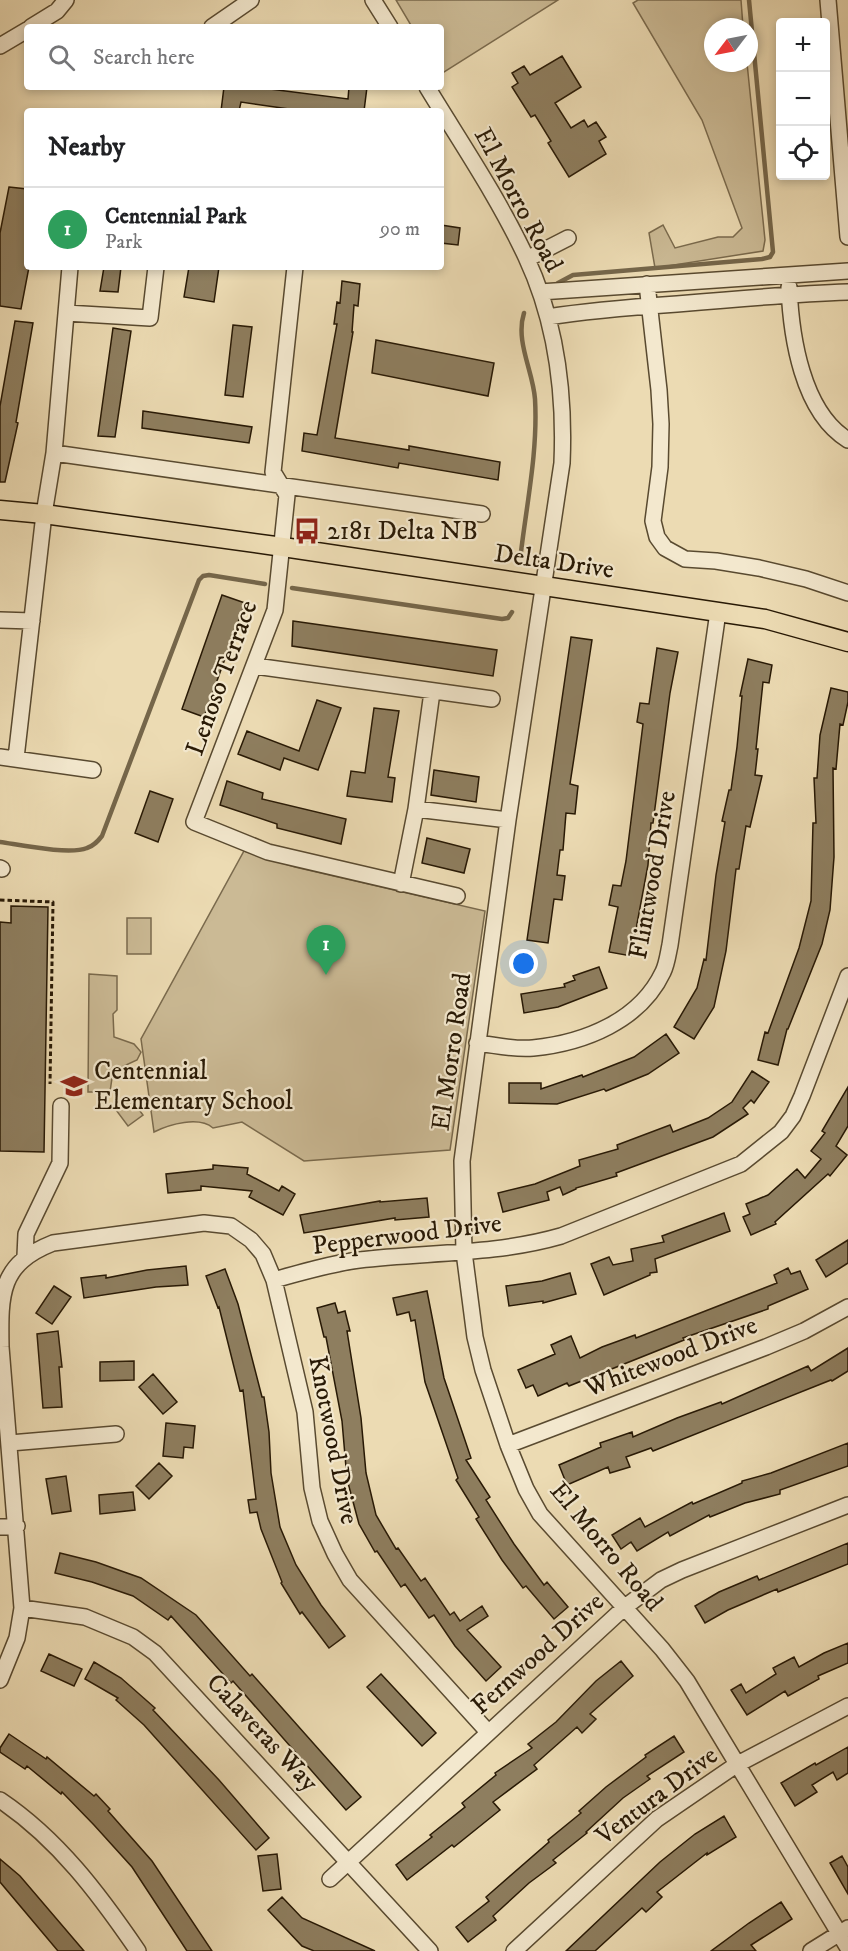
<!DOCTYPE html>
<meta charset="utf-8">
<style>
:root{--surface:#fff;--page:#f6f6f6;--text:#202124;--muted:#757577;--line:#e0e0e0;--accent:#8f2418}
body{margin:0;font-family:"IM FELL DW Pica",serif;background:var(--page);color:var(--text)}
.controls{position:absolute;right:18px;top:18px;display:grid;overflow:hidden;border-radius:6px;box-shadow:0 3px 9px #0003}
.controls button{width:54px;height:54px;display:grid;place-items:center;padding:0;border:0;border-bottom:2px solid var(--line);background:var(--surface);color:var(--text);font:30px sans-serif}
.compass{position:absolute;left:704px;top:18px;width:54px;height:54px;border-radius:50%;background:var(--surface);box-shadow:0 3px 9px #0003;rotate:238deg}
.you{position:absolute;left:524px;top:964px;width:21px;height:21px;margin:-15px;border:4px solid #fff;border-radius:50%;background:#1a73e8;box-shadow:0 0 0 9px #1a73e833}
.badge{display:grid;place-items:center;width:39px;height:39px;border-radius:50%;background:var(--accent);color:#fff;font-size:20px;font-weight:700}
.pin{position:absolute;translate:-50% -50px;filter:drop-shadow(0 2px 3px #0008)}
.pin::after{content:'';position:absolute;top:32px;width:21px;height:18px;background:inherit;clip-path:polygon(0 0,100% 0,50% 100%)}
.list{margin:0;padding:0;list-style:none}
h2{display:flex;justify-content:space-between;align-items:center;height:78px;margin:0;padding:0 24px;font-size:26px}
h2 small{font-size:20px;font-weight:400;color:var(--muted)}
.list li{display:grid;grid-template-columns:39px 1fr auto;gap:18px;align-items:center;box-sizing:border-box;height:84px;padding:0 24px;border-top:2px solid var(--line)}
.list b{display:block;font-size:22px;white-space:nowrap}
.list p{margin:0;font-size:20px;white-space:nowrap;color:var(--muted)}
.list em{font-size:20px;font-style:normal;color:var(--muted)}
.icon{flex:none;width:33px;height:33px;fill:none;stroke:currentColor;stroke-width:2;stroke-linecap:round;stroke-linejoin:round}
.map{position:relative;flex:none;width:848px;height:1951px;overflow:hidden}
.search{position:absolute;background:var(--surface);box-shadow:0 3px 9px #0003;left:24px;top:24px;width:420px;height:66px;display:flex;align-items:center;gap:15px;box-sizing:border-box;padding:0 21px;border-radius:6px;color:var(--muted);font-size:22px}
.panel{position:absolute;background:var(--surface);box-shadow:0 3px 9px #0003;left:24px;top:108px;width:420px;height:162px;border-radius:6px}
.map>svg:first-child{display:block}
</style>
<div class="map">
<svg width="848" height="1951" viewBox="0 0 848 1951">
<rect width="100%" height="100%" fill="#ecdbb3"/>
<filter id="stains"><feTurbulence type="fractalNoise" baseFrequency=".00333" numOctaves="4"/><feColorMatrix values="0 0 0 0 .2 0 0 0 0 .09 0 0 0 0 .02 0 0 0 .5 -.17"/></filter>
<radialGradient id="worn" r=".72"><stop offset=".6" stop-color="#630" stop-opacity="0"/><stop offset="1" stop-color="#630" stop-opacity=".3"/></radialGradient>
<path fill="#cbba95" stroke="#7a6a4d" stroke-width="1.5" d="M396,0H558L441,74V27H412Z
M638,0H741L743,27H713V63H747L765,240L763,251L655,268L649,233L663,225L675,248L718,237H733L742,228L702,120L633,3Z
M244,851L295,867L485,911L450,1150L304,1161L242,1122L213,1128C199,1116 170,1124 154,1132L141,1039Z
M127,918H151V954H127Z
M89,974L117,976V1010L113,1014L114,1037L134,1044L141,1052L137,1060L113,1071L110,1092H88Z
M131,1099L143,1115L128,1126L116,1110Z"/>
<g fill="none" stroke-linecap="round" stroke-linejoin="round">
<path stroke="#75664a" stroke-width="4.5" d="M558,283L573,275L762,259L770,257L773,252L749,0
M521,552C527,502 538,450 535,399C533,371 515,341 524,313
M292,588L502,619L508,618L512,612
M0,842C21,845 69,855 87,848C94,846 98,841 102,836L199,580L203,576L209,575L265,584"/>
</g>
<path fill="#8e7e5f" stroke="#281905" stroke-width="1.5" d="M562,56L581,87L555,103L571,128L584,120L588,127L596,122L606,137L599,141L606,154L569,177L548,143L551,141L535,115L531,117L512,87L518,83L512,73L524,66L530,75Z
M224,87H254L348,99L349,87H367L364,111H303L241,102L239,111H221Z
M9,187L27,189V267H29L21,309L0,306V233Z
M441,225L460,228L458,245L441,243Z
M104,267H121L118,292L100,291Z
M189,267H219L214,302L184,297Z
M342,281L360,284L358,306L354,305L352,332H353L335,438L409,450V446L500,462L498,480L399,463L398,468L302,451L304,433L317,435L337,324H334L337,302L340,303Z
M15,321L33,323L16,422L18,423L5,482H0V406Z
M233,325L252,327L243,397L225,395Z
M113,328L131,331L115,437L98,436Z
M376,340L494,363L488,396L372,373Z
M143,411L252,427L249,443L142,428Z
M222,595L245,603L204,717L182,709Z
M293,621L497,650L493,676L292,646Z
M571,637L592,640L570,784L578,786L575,814L566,813L563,850H560L557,875L565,876L562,900L554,899L548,943L527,940Z
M657,648L678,652L670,693L653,823H651L648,865L631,956L609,952L618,907L609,905L613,885L621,886L626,861L643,724L637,722L640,703L649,704Z
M748,659L772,665L769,683L763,682L756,749H758L755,775L762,776L750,827L746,826L739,869H736L726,951L714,1007L694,1039L674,1027L697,988L704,959L706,960L716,875L725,822L722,821L729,790H731L737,747L742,696H740Z
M831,688L848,692V702L843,725L840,724L836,769L833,768L834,857L830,910L822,944L788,1029H787L778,1065L758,1060L765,1032L768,1033L799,948L811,901L813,823H816L814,778H817L820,735Z
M317,700L341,708L318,770L284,758L280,770L238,754L247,731L299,751Z
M374,708L399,711L388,777L395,778L392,802L347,796L351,771L365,773Z
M434,770L479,777L476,802L431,795Z
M227,781L263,793L262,799L346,819L341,844L277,828V824L220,805Z
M150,791L173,799L158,842L135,833Z
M427,838L470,849L464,873L422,863Z
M11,906L48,907L44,1152L0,1151V922L11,923Z
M599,967L607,988L558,1007L524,1013L521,994L565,987L564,984L575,980L573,976Z
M666,1034L679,1053L648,1074L606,1091L604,1089L557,1104L509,1103V1083H541V1089L582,1075L583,1077L634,1057Z
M752,1071L769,1082L754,1103L751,1100L743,1108L748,1114L713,1137L616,1173L617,1176L576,1188V1189L563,1195L560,1187L547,1192L549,1200L503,1212L498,1193L535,1184L580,1166L579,1160L618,1149L617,1145L670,1125L673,1132L708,1118L732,1102Z
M848,1087V1126L836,1146L847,1155L830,1176L828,1174L775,1222L776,1224L751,1235L743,1217L750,1214L746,1204L768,1195L797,1169L805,1178L821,1159L811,1151L825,1133L822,1131Z
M213,1165L248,1168L247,1174L279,1191L282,1186L295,1194L283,1215L249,1197L252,1191L201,1186V1190L168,1193L166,1174L213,1169Z
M427,1198L429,1217L395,1220V1218L304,1233L300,1215L380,1201V1202Z
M724,1213L730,1231L655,1259L657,1272L650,1273V1275L604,1295L591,1264L609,1257L613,1265L633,1261L631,1249L664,1242L662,1236Z
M848,1240V1263L826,1277L816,1260Z
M186,1266L188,1285L156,1287L84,1298L81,1278L106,1275V1278L147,1270Z
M788,1268L791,1274L800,1271L808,1289L768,1306V1309L683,1338L684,1340L569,1386L567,1383L538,1396L533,1385L526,1388L518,1370L555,1354L551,1345L571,1336L580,1358L602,1347L635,1335L636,1338L777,1283L774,1275Z
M225,1269L238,1304L262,1397H264L269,1432L271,1473L280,1527L296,1565L321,1605L345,1636L329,1648L302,1612L300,1614L281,1583L282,1582L261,1529L257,1512L250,1513L248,1500L256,1499L243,1390L240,1391L219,1307L218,1308L206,1276Z
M570,1273L576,1294L543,1303V1301L509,1306L506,1286L542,1281Z
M54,1286L71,1297L52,1324L36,1313Z
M427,1291L444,1378L471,1458L466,1460L490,1497L486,1500L514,1544L544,1585L547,1582L568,1607L554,1619L526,1586L523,1588L502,1560L476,1519L479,1517L456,1480L458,1478L425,1382L415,1320L411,1321L409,1312L397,1315L393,1298Z
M335,1303L338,1313L345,1311L350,1331H347L361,1418L366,1473L376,1515L396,1549L398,1548L421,1581L425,1578L450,1615L454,1612L460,1621L482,1606L488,1616L467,1630L501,1667L486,1681L455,1646L434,1615L429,1618L405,1584L401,1587L377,1551L375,1552L359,1524L347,1479L342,1421L326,1337H324L317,1308Z
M58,1331L62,1367H59L62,1407L43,1408L37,1334Z
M848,1348V1371L832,1381L831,1380L653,1451L651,1448L626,1457L630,1467L610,1473L608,1467L567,1485L559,1465L601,1447L600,1443L632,1432L633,1437L677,1418L721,1402L722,1404L808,1366L811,1371Z
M134,1361V1380L100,1381V1362Z
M153,1374L177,1402L163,1414L139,1387Z
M166,1423L195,1426L193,1448L184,1447L183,1458L163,1456Z
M848,1443V1466L780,1490V1494L745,1503L710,1517L709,1515L670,1536L668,1532L637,1551L631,1542L621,1549L612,1535L640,1518L645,1527L692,1502L693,1504L742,1483V1481L771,1473Z
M159,1463L172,1476L149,1499L136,1486Z
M66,1476L71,1511L52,1514L46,1479Z
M133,1492L135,1510L100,1514L99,1495Z
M848,1543V1564L778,1592L777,1589L728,1610L705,1623L695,1606L719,1592L757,1576L759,1580Z
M60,1553L96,1562L141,1578L196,1615L250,1676L252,1674L361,1797L346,1810L233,1681L231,1683L171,1616L168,1620L133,1596L92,1582L55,1573Z
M848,1643V1663L818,1676L819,1679L788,1696L785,1691L747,1715L731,1690L741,1684L746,1693L776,1674L773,1668L794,1657L799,1667L824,1653Z
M49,1654L82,1669L74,1686L41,1671Z
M621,1661L633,1676L590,1714L596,1719L582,1733L577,1727L534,1765L537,1769L493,1802L500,1810L454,1847L452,1845L407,1880L396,1865L432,1837L430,1835L465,1807L462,1803L496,1775L495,1773L532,1748L528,1744L556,1722L596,1681Z
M94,1662L121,1678L155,1708L153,1710L219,1780L269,1838L256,1850L144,1725L116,1700L118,1698L85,1679Z
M381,1674L436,1733L422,1746L367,1687Z
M9,1734L46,1759L47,1757L94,1796L96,1794L110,1809L108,1811L152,1861L212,1951H187L132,1867L94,1825L62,1792L61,1794L27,1766L25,1769L0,1752V1748Z
M674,1736L684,1752L647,1776L650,1779L623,1798L586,1832L587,1833L553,1860L556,1863L529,1883L493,1916L496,1920L468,1942L456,1927L489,1901L486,1897L549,1842L548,1840L581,1813L579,1811L606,1787L646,1757L645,1755Z
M848,1747V1773L837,1780L833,1772L812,1785L817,1792L795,1806L781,1783L815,1763L816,1765Z
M724,1816L736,1837L707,1855V1853L657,1892L662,1897L646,1912L642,1908L595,1951H566L660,1862L695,1834Z
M277,1854L281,1889L263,1891L258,1856Z
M842,1856L848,1867V1894L830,1863Z
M0,1859L20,1876L84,1951H58L0,1882Z
M282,1897L302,1918L375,1951H314L302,1946L268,1910Z
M781,1902L792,1919L751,1945L756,1951H711L749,1923Z"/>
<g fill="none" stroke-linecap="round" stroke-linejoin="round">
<g stroke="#594a30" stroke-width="18">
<path id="minor" d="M373,0L390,27
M828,0L848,237
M31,27L57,11L66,0
M212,27L251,0
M0,46L27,30
M427,87C461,143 498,197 526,257C556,321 565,393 562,463L508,820L462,1161L464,1252L475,1337L483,1370L508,1445L526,1489L540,1514L662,1649L687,1681L848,1948
M527,259L568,238
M295,267L273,472L287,495L275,610L194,822L268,852L457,896
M647,284L659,390L661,424L660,467L653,521L657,537L665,548L685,559L716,561L759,568L806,579L848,593
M789,287C791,336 802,412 848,440
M540,292L848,271
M66,313L150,318L156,267
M548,317C591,310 634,307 677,304C734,299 791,294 848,292
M54,453L482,514
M0,620L32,621
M255,666L492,699
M0,757L93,770
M16,758L44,514L54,453L70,267
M416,809L508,820
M0,868L2,869
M401,884L416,809L432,692
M477,1043C495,1045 515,1050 533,1048C584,1043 640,1021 663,972C667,964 668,954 670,945L718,612
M25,1256L26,1234L60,1163L61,1106
M274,1280C302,1272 330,1264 359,1260C427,1252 495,1255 561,1236L741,1164L781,1132L793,1116L802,1096L848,976
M10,1443L116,1434
M508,1445L766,1347L804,1331L848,1307
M0,1527L17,1526
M22,1608L85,1617L133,1637L155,1653L430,1951
M0,1680L17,1638L22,1608L1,1347C0,1293 0,1264 53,1243L204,1223L231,1226L251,1240L263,1254L274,1280L305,1412L312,1488L320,1521L335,1554L350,1580L488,1732
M0,1800C58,1839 99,1894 138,1951
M330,1879L625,1607L661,1580L682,1570L848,1505
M514,1951L657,1819L736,1765L848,1706
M811,1951L848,1928"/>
</g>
<g stroke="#281905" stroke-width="21">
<path id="major" d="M0,510L44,514L283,547L718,612L765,619L848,642"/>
</g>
<path stroke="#281905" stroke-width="3" stroke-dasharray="4.5 3" stroke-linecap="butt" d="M0,900L53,902L50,1084"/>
<use href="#minor" stroke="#f3e8ce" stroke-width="15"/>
<use href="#major" stroke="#ecdbb3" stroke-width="18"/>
</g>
<defs>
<g id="bus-bare" transform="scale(2.07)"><path d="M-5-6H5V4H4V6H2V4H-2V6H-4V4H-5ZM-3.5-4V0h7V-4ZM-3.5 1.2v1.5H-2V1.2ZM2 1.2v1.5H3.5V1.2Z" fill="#8f2418" stroke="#f3e8ce" stroke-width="2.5" paint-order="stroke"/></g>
<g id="school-bare" transform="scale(2.07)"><path d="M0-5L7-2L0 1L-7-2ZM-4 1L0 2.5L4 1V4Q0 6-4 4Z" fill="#8f2418" stroke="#f3e8ce" stroke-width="2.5" paint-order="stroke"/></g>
</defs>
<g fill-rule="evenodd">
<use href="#bus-bare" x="307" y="531"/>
<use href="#school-bare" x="74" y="1086"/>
</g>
<g text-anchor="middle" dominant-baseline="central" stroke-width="4.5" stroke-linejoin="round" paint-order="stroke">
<g font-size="26" fill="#281905" stroke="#f3e8ce">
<text transform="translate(518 200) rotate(62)">El Morro Road</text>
<text transform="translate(554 562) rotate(8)">Delta Drive</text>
<text transform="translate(222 678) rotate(-70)">Lenoso Terrace</text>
<text transform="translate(653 875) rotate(-80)">Flintwood Drive</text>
<text transform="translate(452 1052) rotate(-82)">El Morro Road</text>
<text transform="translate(407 1235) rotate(-7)">Pepperwood Drive</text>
<text transform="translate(671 1357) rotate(-21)">Whitewood Drive</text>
<text transform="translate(333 1440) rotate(79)">Knotwood Drive</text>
<text transform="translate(606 1547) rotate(50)">El Morro Road</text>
<text transform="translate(538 1654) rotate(-42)">Fernwood Drive</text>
<text transform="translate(262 1733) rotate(47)">Calaveras Way</text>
<text transform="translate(657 1796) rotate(-37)">Ventura Drive</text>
</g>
<g font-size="26" fill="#281905" stroke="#f3e8ce" text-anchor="start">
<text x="327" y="531">2181 Delta NB</text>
<text x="94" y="1071">Centennial<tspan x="94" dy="30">Elementary School</tspan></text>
</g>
</g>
<rect width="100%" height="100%" filter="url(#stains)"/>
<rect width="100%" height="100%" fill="url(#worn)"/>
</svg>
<div class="controls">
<button>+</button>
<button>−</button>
<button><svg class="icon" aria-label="locate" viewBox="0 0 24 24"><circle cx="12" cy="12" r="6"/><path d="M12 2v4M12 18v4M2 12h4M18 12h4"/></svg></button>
</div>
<svg class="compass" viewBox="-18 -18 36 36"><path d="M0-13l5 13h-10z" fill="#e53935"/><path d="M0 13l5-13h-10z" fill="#757577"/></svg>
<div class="you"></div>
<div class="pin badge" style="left:326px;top:975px;background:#2e9e5b">1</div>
<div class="search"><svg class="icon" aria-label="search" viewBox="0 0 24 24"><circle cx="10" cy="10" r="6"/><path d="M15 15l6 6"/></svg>Search here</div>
<section class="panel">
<h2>Nearby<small></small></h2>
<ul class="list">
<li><span class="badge" style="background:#2e9e5b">1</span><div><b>Centennial Park</b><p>Park</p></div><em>90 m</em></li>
</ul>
</section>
</div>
